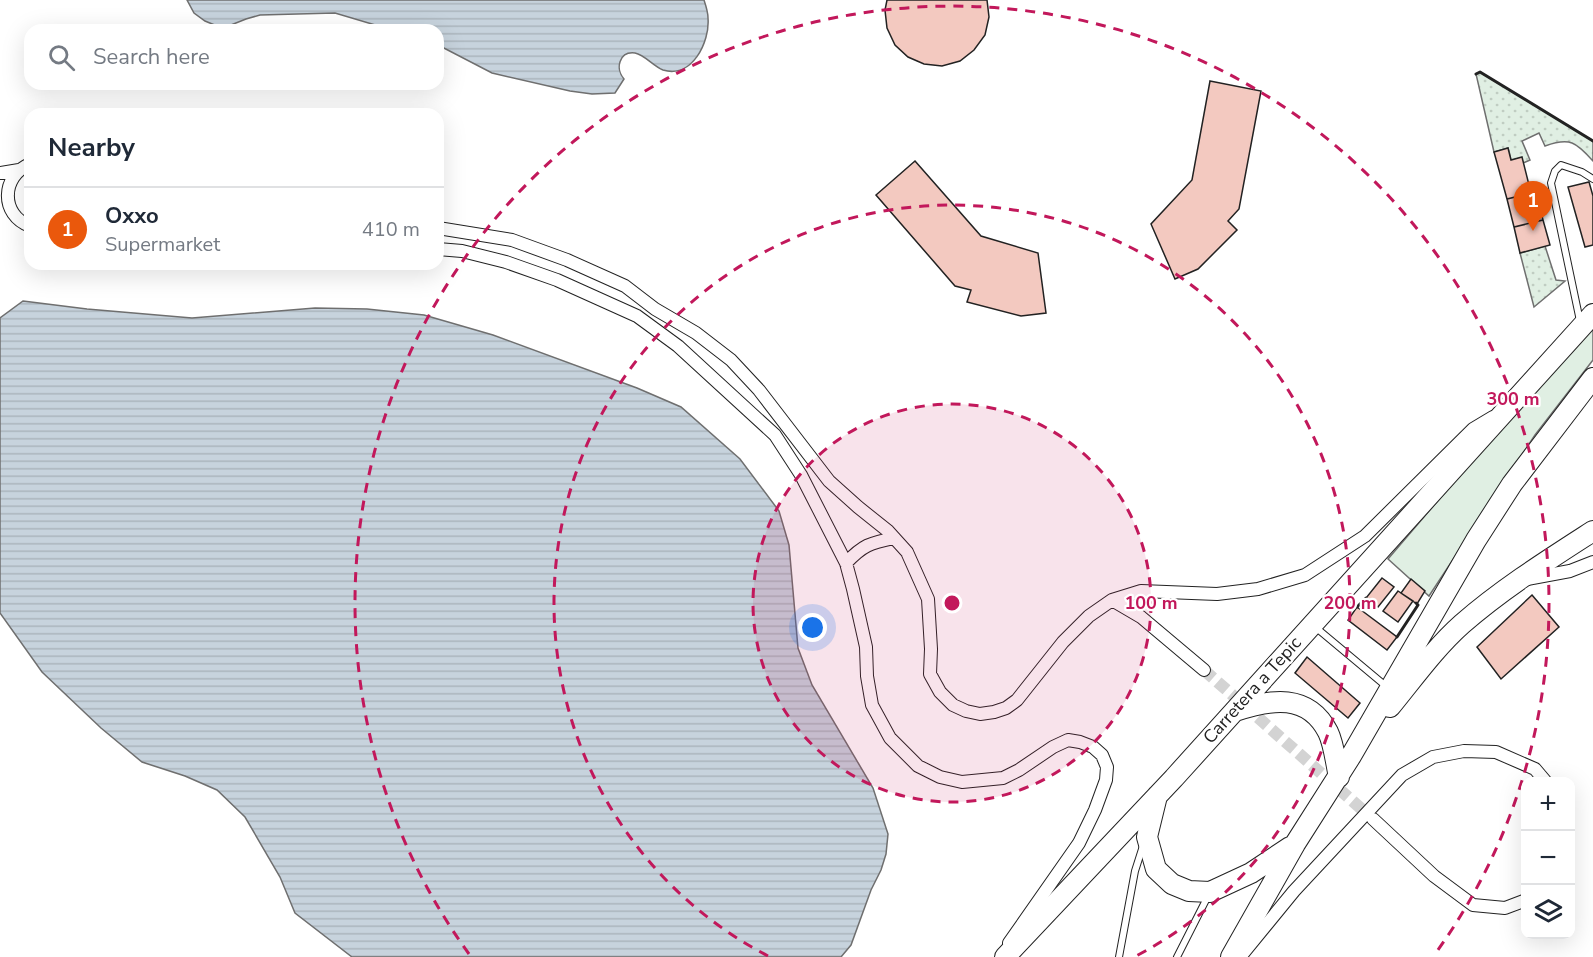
<!DOCTYPE html>
<meta charset="utf-8">
<style>
:root{--surface:#fff;--page:#f6f6f7;--text:#1f2937;--muted:#747a83;--line:#e0e1e3;--accent:#ea580c}
body{margin:0;font-family:"Nunito Sans",sans-serif;background:var(--page);color:var(--text)}
.controls{position:absolute;right:18px;bottom:18px;display:grid;overflow:hidden;border-radius:12px;box-shadow:0 6px 24px #0002}
.controls button{width:54px;height:54px;display:grid;place-items:center;padding:0;border:0;border-bottom:2px solid var(--line);background:var(--surface);color:var(--text);font:30px sans-serif}
.you{position:absolute;left:813px;top:628px;width:21px;height:21px;margin:-15px;border:4px solid #fff;border-radius:50%;background:#1a73e8;box-shadow:0 0 0 9px #1a73e833}
.badge{display:grid;place-items:center;width:39px;height:39px;border-radius:50%;background:var(--accent);color:#fff;font-size:20px;font-weight:700}
.pin{position:absolute;translate:-50% -50px;filter:drop-shadow(0 2px 3px #0008)}
.pin::after{content:'';position:absolute;top:32px;width:21px;height:18px;background:inherit;clip-path:polygon(0 0,100% 0,50% 100%)}
.list{margin:0;padding:0;list-style:none}
h2{display:flex;justify-content:space-between;align-items:center;height:78px;margin:0;padding:0 24px;font-size:26px}
h2 small{font-size:20px;font-weight:400;color:var(--muted)}
.list li{display:grid;grid-template-columns:39px 1fr auto;gap:18px;align-items:center;box-sizing:border-box;height:84px;padding:0 24px;border-top:2px solid var(--line)}
.list b{display:block;font-size:22px;white-space:nowrap}
.list p{margin:0;font-size:20px;white-space:nowrap;color:var(--muted)}
.list em{font-size:20px;font-style:normal;color:var(--muted)}
.icon{flex:none;width:33px;height:33px;fill:none;stroke:currentColor;stroke-width:2;stroke-linecap:round;stroke-linejoin:round}
.map{position:relative;flex:none;width:1593px;height:957px;overflow:hidden}
.search{position:absolute;background:var(--surface);box-shadow:0 6px 24px #0002;left:24px;top:24px;width:420px;height:66px;display:flex;align-items:center;gap:15px;box-sizing:border-box;padding:0 21px;border-radius:18px;color:var(--muted);font-size:22px}
.panel{position:absolute;background:var(--surface);box-shadow:0 6px 24px #0002;left:24px;top:108px;width:420px;height:162px;border-radius:18px}
.map>svg:first-child{display:block}
</style>
<div class="map">
<svg width="1593" height="957" viewBox="0 0 1593 957">
<defs>
<pattern id="garden-dots" width="8" height="8" patternUnits="userSpaceOnUse" patternTransform="scale(1.5)"><rect width="8" height="8" fill="#e0efe3"/><path d="M2 2h.1M6 6h.1" fill="none" stroke="#c0cdc2" stroke-width="1.8" stroke-linecap="round"/></pattern>
<pattern id="water-rules" width="6" height="5" patternUnits="userSpaceOnUse" patternTransform="scale(1.5)"><rect width="6" height="5" fill="#c7d3dd"/><path d="M0 2.5h6" fill="none" stroke="#abb5bd"/></pattern>
</defs>
<rect width="100%" height="100%" fill="#fff"/>
<path fill="#e0efe3" stroke="#6f6f6f" stroke-width="1.5" d="M1593,325V360L1535,435L1429,596L1388,559L1488,442Z"/>
<path fill="url(#garden-dots)" stroke="#6f6f6f" stroke-width="1.5" d="M1480,72L1593,141V161C1576,142 1570,137 1545,146L1539,133L1522,141L1530,160L1523,163L1511,160L1508,148L1494,152L1476,74Z
M1545,246L1556,280L1565,281L1534,307L1520,253Z"/>
<path fill="url(#water-rules)" stroke="#6f6f6f" stroke-width="1.5" d="M187,0H704C706,6 708,12 708,18C710,42 692,79 663,70C653,66 645,55 635,53C619,51 615,69 624,79L615,93L592,94L570,91L492,73L438,45V30H392L335,13L260,15L246,19L231,25L217,26L205,21L194,13Z
M23,301L87,309L192,318L315,308L367,309L424,315L493,335L637,388L681,407L740,459L779,511L789,545L798,648L812,685L873,788L888,834L886,854L881,870L871,890L851,945L841,957H352L295,913L280,877L245,817L217,790L185,776L142,762L101,728L42,672L0,613V318Z"/>
<path fill="#f3c9c0" stroke="#222" stroke-width="1.5" d="M887,0H987L989,17L985,35L974,50L960,61L942,66L924,64L908,57L895,45L887,28L885,10Z
M1210,81L1261,91L1239,209L1228,221L1237,230L1198,269L1175,279L1151,224L1192,180Z
M1508,148L1511,160L1522,157L1531,193L1507,199L1494,152Z
M915,161L981,236L1038,253L1046,313L1021,316L967,302L971,290L955,286L876,195Z
M1589,182L1593,196V245L1585,247L1568,187Z
M1536,192L1543,220L1514,227L1507,199Z
M1543,220L1550,245L1520,253L1514,227Z
M1382,578L1394,587L1378,607L1366,598Z
M1411,579L1425,591L1417,604L1401,593Z
M1398,591L1413,601L1398,622L1383,611Z
M1532,595L1559,627L1501,679L1477,647Z
M1357,607L1397,637L1387,650L1348,620Z
M1307,657L1360,703L1348,718L1295,673Z"/>
<g fill="none" stroke-linecap="round" stroke-linejoin="round">
<path stroke="#d3d3d3" stroke-width="12" stroke-dasharray="12 6" stroke-linecap="butt" d="M1204,670L1373,819"/>
<g stroke="#222" stroke-width="8">
<path id="service" d="M1580,321L1551,183L1555,171L1561,165L1582,172L1593,179
M1314,626L1387,687
M1119,957L1135,871L1143,846
M1177,957L1208,896"/>
</g>
<g stroke="#222" stroke-width="14">
<path id="minor" d="M30,164C1,176 0,215 30,226
M0,173L19,170
M438,228L512,240L567,260L625,286L655,309L696,333L731,360L759,390L829,481L858,507L888,531L907,552L928,599L931,649L930,674L940,692L953,705L966,711L980,714L994,712L1006,708L1017,700L1063,642L1089,616L1112,600L1141,591L1217,594L1258,589L1305,575L1365,536L1473,429L1493,417
M438,249L462,251L506,262L557,280L637,316L678,346L775,435L801,475L846,563L853,589L866,647L867,676L872,705L890,738L918,766L940,777L962,782L1003,778L1019,770L1053,747L1068,740L1080,742L1093,747L1102,755L1107,767L1106,780L1095,810L1079,843L1009,943
M846,563C863,545 870,543 894,538
M1527,579L1570,571L1593,562
M1112,600L1141,617L1204,670
M1373,819L1434,876L1473,905L1505,908L1526,900
M1240,957L1294,891L1402,775L1433,757L1464,751L1496,752L1535,769L1546,782"/>
</g>
<g stroke="#222" stroke-width="22">
<path id="trunk" d="M1390,707C1413,679 1435,648 1462,624C1502,589 1548,560 1593,531
M1235,711C1271,699 1308,693 1328,732C1334,744 1336,764 1339,777
M1157,796L1147,837L1156,869L1172,884L1189,891L1210,892L1251,873L1290,847
M1005,957L1174,778L1593,314
M1231,957L1295,844L1351,756L1476,540L1512,484L1593,378"/>
</g>
<use href="#service" stroke="#fff" stroke-width="6"/>
<use href="#minor" stroke="#fff" stroke-width="12"/>
<use href="#trunk" stroke="#fff" stroke-width="20"/>
<path stroke="#222" stroke-width="3" d="M1476,74L1480,72L1593,141
M1357,607L1366,598
M1397,637L1418,605L1416,603"/>
</g>
<circle cx="952" cy="603" r="199" fill="#c2185b" fill-opacity=".12"/>
<g fill="none" stroke="#c2185b" stroke-width="3" stroke-dasharray="10 8">
<circle cx="952" cy="603" r="199"/>
<path d="M768 956A398 398 0 1 1 1136 956"/>
<path d="M469 954A597 597 0 1 1 1435 954"/>
</g>
<g text-anchor="middle" dominant-baseline="central" stroke-width="4.5" stroke-linejoin="round" paint-order="stroke">
<g font-size="18" fill="#222" stroke="#fff">
<text transform="translate(1252 690) rotate(-48)">Carretera a Tepic</text>
</g>
</g>
<circle cx="952" cy="603" r="9" fill="#c2185b" stroke="#fff" stroke-width="3"/>
<g font-size="18" text-anchor="middle" font-weight="bold" fill="#c2185b" stroke="#fff" stroke-width="4.5" stroke-linejoin="round" paint-order="stroke">
<text x="1513" y="405">300 m</text>
<text x="1151" y="609">100 m</text>
<text x="1350" y="609">200 m</text>
</g>
</svg>
<div class="controls">
<button>+</button>
<button>−</button>
<button><svg class="icon" aria-label="layers" viewBox="0 0 24 24"><path d="M12 4l9 5-9 5-9-5zM3 14l9 5 9-5"/></svg></button>
</div>
<div class="you"></div>
<div class="pin badge" style="left:1533px;top:231px">1</div>
<div class="search"><svg class="icon" aria-label="search" viewBox="0 0 24 24"><circle cx="10" cy="10" r="6"/><path d="M15 15l6 6"/></svg>Search here</div>
<section class="panel">
<h2>Nearby<small></small></h2>
<ul class="list">
<li><span class="badge">1</span><div><b>Oxxo</b><p>Supermarket</p></div><em>410 m</em></li>
</ul>
</section>
</div>
